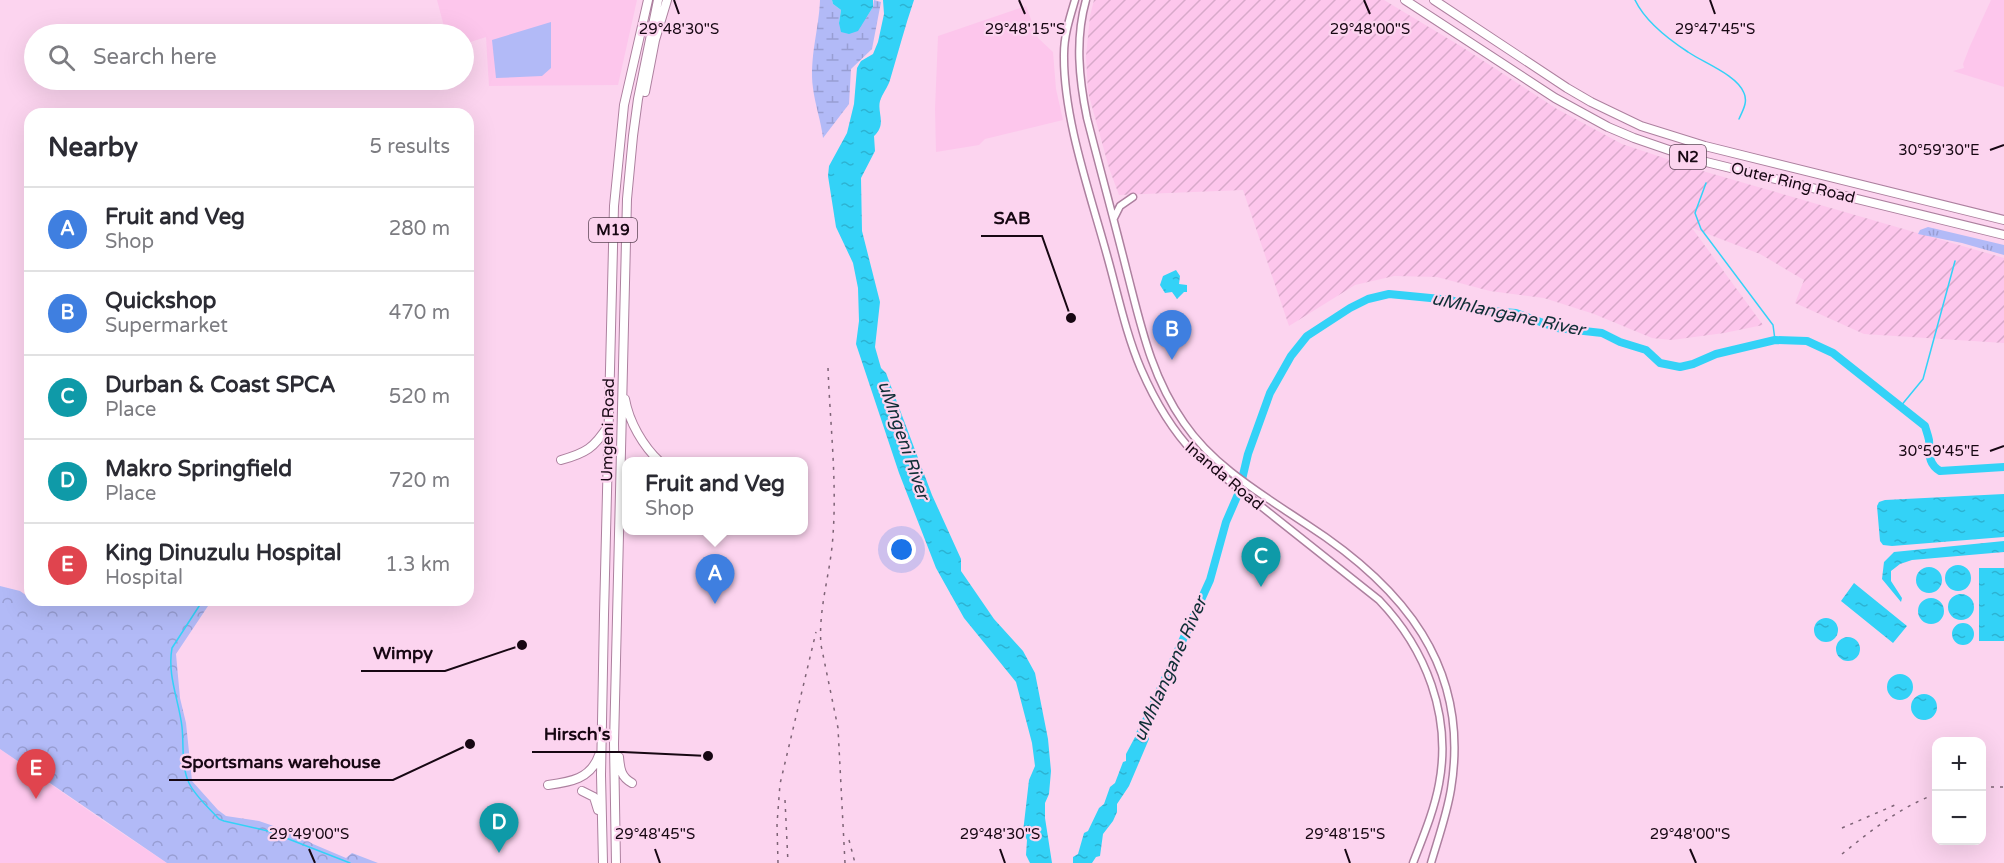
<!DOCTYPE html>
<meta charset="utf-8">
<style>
:root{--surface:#fff;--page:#f7f7f7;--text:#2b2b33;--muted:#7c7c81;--line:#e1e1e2;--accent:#086e44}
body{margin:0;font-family:"Varela Round",sans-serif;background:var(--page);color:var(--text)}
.controls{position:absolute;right:18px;bottom:18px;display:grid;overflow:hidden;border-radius:12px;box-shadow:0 6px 24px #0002}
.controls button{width:54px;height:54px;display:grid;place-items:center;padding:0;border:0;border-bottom:2px solid var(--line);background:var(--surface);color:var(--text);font:30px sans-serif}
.you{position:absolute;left:902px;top:550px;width:21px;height:21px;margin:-15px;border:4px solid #fff;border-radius:50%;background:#1a73e8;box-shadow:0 0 0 9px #1a73e833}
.badge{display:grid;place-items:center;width:39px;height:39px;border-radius:50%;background:var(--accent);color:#fff;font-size:20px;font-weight:700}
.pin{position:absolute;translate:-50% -50px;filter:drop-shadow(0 2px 3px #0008)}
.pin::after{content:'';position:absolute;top:32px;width:21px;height:18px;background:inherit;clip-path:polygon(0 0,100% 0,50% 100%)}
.popup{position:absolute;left:622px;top:457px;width:186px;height:78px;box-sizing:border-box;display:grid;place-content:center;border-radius:12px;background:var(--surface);filter:drop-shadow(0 2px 4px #0005);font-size:20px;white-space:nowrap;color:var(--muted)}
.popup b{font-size:22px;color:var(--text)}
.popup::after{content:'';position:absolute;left:50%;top:100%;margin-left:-12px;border:12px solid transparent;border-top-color:var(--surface)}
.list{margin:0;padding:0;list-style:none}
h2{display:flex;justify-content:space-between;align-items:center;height:78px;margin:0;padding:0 24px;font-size:26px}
h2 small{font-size:20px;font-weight:400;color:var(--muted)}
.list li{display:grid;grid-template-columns:39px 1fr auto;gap:18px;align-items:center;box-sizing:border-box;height:84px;padding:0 24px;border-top:2px solid var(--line)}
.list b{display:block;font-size:22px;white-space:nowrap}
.list p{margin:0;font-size:20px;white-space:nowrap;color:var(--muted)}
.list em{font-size:20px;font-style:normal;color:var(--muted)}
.icon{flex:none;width:33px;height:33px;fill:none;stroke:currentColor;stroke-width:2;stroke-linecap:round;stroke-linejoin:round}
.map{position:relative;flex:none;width:2004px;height:863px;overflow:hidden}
.search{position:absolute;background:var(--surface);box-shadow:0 6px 24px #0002;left:24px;top:24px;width:450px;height:66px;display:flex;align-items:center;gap:15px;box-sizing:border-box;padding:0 21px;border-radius:33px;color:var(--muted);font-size:22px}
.panel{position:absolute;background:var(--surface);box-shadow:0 6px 24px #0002;left:24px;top:108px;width:450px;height:498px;border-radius:18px}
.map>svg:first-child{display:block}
</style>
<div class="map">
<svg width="2004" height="863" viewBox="0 0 2004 863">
<defs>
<pattern id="industrial-furrows" width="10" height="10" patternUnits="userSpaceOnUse" patternTransform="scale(1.5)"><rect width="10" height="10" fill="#fdc6ec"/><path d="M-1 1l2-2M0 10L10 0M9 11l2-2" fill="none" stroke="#d8a9ca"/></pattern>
<pattern id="grass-tufts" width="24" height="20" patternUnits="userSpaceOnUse" patternTransform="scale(1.5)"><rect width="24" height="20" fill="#b2baf7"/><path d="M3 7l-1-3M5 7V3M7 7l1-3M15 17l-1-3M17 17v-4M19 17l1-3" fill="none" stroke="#989ed3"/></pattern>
<pattern id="wetland-marsh" width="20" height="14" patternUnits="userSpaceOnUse" patternTransform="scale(1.5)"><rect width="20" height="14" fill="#b2baf7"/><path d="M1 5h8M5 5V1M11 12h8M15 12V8" fill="none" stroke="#989ed3"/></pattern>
<pattern id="park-crowns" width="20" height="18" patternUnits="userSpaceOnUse" patternTransform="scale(1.5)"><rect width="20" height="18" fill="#b2baf7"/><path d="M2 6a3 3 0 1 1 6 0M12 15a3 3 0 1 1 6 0" fill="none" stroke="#989ed3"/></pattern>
<pattern id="water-ripples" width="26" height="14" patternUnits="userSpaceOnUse" patternTransform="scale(1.5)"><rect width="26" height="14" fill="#33d2f7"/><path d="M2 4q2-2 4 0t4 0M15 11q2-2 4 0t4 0" fill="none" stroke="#2cb3d3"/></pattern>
</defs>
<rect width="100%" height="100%" fill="#fcd4ef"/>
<path fill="#fdc6ec" d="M437,0H637L618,85L489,86L486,37L464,44V34H446Z
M1991,0H2004V87L1953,71L1964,68L1963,64L1970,46Z
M1026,6L1038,38L1053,52L1056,89L1063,120L985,139L979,145L936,152L935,109L938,36Z
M0,749L105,822L167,863H0Z"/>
<path fill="url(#industrial-furrows)" d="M1094,0H1384L1462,47L1557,109L1622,144L1706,172L2004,258V343L1864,334L1795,303L1804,280L1760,254L1692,228L1763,325L1724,333L1672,340L1652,338L1594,314L1544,298L1490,291L1437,277L1394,276L1355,285L1289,326L1243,190L1119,195L1109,168L1088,92L1086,56L1090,16Z"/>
<path fill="url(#grass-tufts)" d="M1928,227L2004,245V255L1962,243L1918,234L1920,230Z"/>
<path fill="url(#wetland-marsh)" d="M820,0H832L833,4L841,10L839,23L866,18L873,7L874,0L881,2L872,49L851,69L849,104L823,138C821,121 815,105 813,88C809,58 819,29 820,0Z"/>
<path fill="url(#park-crowns)" d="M0,586L20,591L30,598V600H212L176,654L180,698L186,723L192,781L218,810L226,816L259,821L294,833L313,844L346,858L352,853L378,863H167L0,749Z"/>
<path fill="#b2baf7" d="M551,22V68L542,76L496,78L492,40Z"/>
<path fill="url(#water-ripples)" d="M832,0H873V7L858,31L849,34L841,32L839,23L841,10L833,4Z
M883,0H914C905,26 898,53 890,80C888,87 882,94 880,101C877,113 887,124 874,136L875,151L861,178L862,231L880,302L875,347L881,368L886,373L932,495L961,559V571L994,619L1023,651L1035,673L1048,739L1051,771L1049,794L1045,803V818L1052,863H1030L1026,855L1027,840L1023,832L1029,780L1035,766L1032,743L1016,682L964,618L936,568L899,473L856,344L859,321L858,288L853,263L836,227L828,176L829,166L847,133L854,104L857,68L861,61L873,54L878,42L884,14Z
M1176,270L1180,276L1179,284L1187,285V292H1184L1177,299L1172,292L1165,293L1160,285L1163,276Z
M2004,494V537L1892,546L1883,545L1880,541L1877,506L1879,502L1885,500Z
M2004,541V552L1912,560L1900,564L1891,571V581L1902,598L1901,602L1882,579L1884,562L1894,552Z
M1945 578a13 13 0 1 1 26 0a13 13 0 1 1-26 0Z
M1916 580a13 13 0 1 1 26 0a13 13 0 1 1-26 0Z
M1979,568H2004V641H1979Z
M1854,583L1907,626L1893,643L1841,601Z
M1948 607a13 13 0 1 1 26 0a13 13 0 1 1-26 0Z
M1918 611a13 13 0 1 1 26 0a13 13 0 1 1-26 0Z
M1814 630a12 12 0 1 1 24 0a12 12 0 1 1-24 0Z
M1952 634a11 11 0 1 1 22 0a11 11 0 1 1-22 0Z
M1836 649a12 12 0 1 1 24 0a12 12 0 1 1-24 0Z
M1887 687a13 13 0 1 1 26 0a13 13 0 1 1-26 0Z
M1911 707a13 13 0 1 1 26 0a13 13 0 1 1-26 0Z
M1143,722L1149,739L1129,786L1117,804V812L1113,821L1103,834L1100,856L1096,857L1092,863H1073V857L1078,854L1084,833L1088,831L1099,808L1104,804L1110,787L1115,783L1123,762L1126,761V754Z"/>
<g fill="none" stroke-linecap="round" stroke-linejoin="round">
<path stroke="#33d2f7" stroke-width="1.5" d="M1635,0C1645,21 1668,39 1688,52C1704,63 1737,75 1744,93C1748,102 1743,110 1739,119
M1706,183L1695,213L1701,229L1773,325L1775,340
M1900,407L1923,379L1955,261
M203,600L172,648C167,675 179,701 182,727C184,745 181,766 189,783C195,796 209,808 219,819L224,821L268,831L350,863"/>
<path stroke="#33d2f7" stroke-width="8" d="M1140,734L1210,580L1226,522L1239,492L1248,454L1270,393L1291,356L1307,336L1350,308L1368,299L1389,294L1451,300L1478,310L1516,313L1557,328L1602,333L1620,342L1646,350L1660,363L1680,367L1693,364L1716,354L1775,340L1807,341L1833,353L1925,426C1926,430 1928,435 1929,440C1930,453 1927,463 1940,471L2004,467"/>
<g stroke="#ad809f" stroke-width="9">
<path id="secondary" d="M1075,0C1070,17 1064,35 1064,54C1063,119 1091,196 1108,259C1118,295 1126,334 1141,369C1154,399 1171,429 1194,453L1379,600C1426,649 1452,716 1439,784C1434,811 1423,837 1413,863
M1086,0C1075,39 1079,79 1087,118C1100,169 1114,220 1127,272C1141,326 1151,376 1184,423C1214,467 1263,495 1306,524C1402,586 1471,666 1451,789C1447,814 1438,839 1431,863
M1114,218L1120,206L1133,197"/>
</g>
<g stroke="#ad809f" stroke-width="10">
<path id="highway" d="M1405,0L1555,98L1608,127L1634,138L1698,160L2004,235
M1434,0L1567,88L1591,102L1641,126L1705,146L2004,220
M645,92L655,40L667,0
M625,399C629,422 643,446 660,462
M561,460C586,453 594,448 608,426
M619,757C620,769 621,777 632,783
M548,785C570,782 591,779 599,755
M582,791L594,797L598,810
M603,863L601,775L604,615L614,206L624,105L648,0
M616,863L614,744L627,199L633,136L638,99L658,0"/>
</g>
<use href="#secondary" stroke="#fff" stroke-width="6"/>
<use href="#highway" stroke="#fff" stroke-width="8"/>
<path stroke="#7e6376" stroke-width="1.5" stroke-dasharray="3 6" stroke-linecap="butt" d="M828,368C830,423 837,480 833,535C831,572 818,608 821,645L838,728L845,863
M1982,787H2004
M785,800L788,863
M1842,828L1895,805
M849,840L855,863
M1842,854C1872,830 1900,807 1936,794
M778,863L777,824L780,784L816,632"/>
</g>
<path fill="none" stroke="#170713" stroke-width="2" d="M674,0L679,14M1019,0L1025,14M1364,0L1370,14M1710,0L1715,14M1990,150L2004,145M1990,451L2004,446M309,849L315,863M655,849L660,863M1000,849L1005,863M1345,849L1350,863M1690,849L1696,863"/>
<g text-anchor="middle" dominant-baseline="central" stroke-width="4.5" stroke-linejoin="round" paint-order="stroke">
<g fill="#fcd4ef" stroke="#5c4455" stroke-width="1.5">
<rect x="1670" y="145" width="36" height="24" rx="4.5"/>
<rect x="589" y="218" width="48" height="24" rx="4.5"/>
</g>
<g font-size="15" font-weight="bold" fill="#170713">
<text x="1688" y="157">N2</text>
<text x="613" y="230">M19</text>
</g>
<g font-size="16" fill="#170713" stroke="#fcd4ef">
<text transform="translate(1793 183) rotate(14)">Outer Ring Road</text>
<text transform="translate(608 430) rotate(-89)">Umgeni Road</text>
<text transform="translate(1224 476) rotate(40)">Inanda Road</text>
</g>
<g font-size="18" font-style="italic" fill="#0f2e36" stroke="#fcd4ef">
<text transform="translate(1508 314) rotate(12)">uMhlangane River</text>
<text transform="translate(904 440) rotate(71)">uMngeni River</text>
<text transform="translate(1170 669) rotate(-66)">uMhlangane River</text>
</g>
</g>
<g font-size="15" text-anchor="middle" fill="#170713" stroke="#fcd4ef" stroke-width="4.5" stroke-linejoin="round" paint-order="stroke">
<text x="679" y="34">29°48'30"S</text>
<text x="1025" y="34">29°48'15"S</text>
<text x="1370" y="34">29°48'00"S</text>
<text x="1715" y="34">29°47'45"S</text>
<text x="1939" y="155">30°59'30"E</text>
<text x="1939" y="456">30°59'45"E</text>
<text x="309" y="839">29°49'00"S</text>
<text x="655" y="839">29°48'45"S</text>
<text x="1000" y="839">29°48'30"S</text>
<text x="1345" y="839">29°48'15"S</text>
<text x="1690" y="839">29°48'00"S</text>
</g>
<path fill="none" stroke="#170713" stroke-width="2" d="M1071 318L1042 236H981M522 645L445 671H361M708 756L623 752H532M470 744L393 780H169"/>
<g fill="#170713" stroke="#fcd4ef" stroke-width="2">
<circle cx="1071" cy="318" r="6"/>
<circle cx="522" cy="645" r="6"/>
<circle cx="708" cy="756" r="6"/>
<circle cx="470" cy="744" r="6"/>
</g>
<g font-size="18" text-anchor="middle" font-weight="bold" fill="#170713" stroke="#fcd4ef" stroke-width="4.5" stroke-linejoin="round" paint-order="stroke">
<text x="1012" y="224">SAB</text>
<text x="403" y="659">Wimpy</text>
<text x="577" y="740">Hirsch's</text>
<text x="281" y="768">Sportsmans warehouse</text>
</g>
</svg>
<div class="controls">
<button>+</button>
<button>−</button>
</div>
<div class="you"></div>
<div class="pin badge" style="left:715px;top:604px;background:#3f7fe0">A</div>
<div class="popup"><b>Fruit and Veg</b>Shop</div>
<div class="pin badge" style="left:1172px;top:360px;background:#3f7fe0">B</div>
<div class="pin badge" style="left:1261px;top:587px;background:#0f9aa8">C</div>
<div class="pin badge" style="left:499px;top:853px;background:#0f9aa8">D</div>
<div class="pin badge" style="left:36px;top:799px;background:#e0444e">E</div>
<div class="search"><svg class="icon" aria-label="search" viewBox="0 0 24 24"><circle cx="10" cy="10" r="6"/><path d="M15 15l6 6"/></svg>Search here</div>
<section class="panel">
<h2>Nearby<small>5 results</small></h2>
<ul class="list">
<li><span class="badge" style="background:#3f7fe0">A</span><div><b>Fruit and Veg</b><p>Shop</p></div><em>280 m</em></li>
<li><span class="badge" style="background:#3f7fe0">B</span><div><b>Quickshop</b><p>Supermarket</p></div><em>470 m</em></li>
<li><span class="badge" style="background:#0f9aa8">C</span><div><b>Durban &amp; Coast SPCA</b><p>Place</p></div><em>520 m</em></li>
<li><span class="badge" style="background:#0f9aa8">D</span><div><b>Makro Springfield</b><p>Place</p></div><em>720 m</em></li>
<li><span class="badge" style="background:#e0444e">E</span><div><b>King Dinuzulu Hospital</b><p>Hospital</p></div><em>1.3 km</em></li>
</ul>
</section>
</div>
